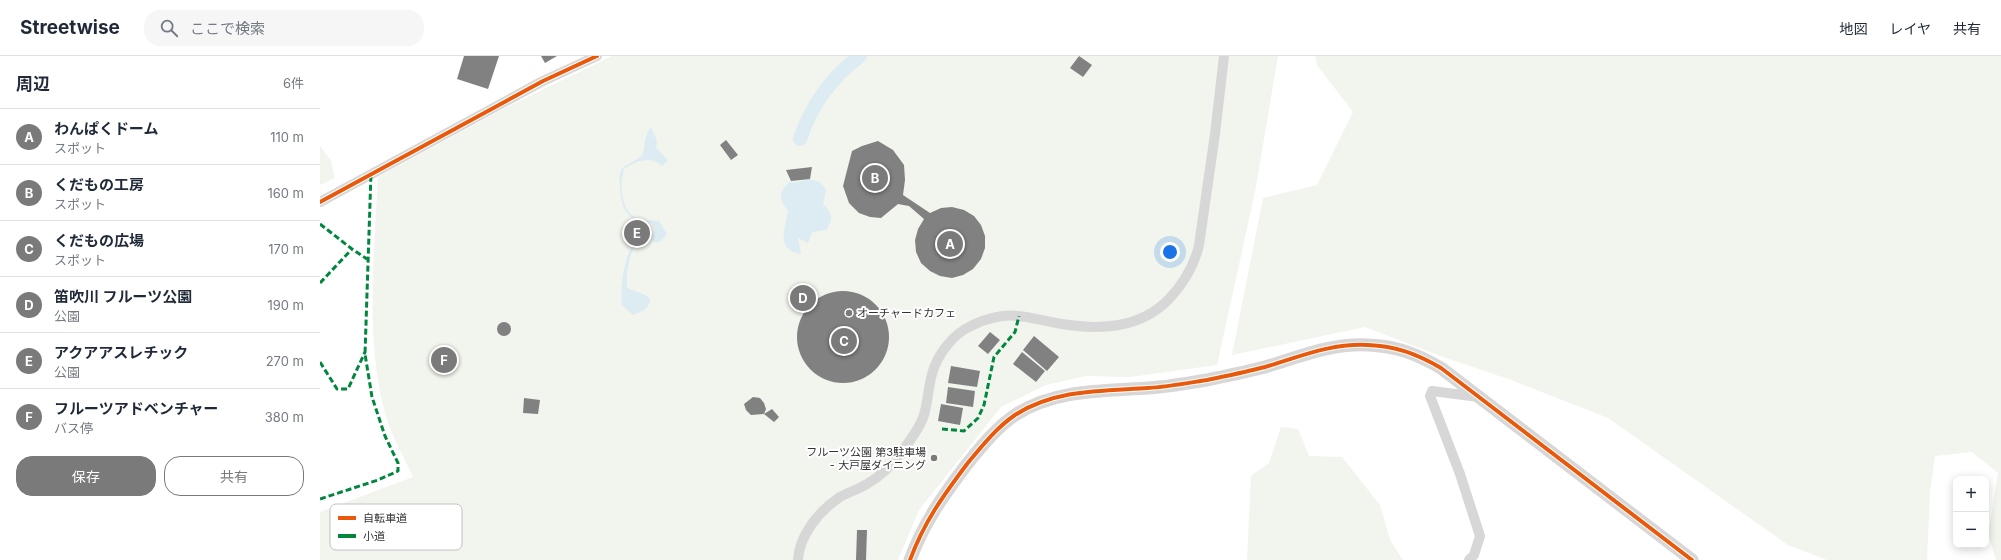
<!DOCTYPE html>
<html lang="ja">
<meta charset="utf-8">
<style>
:root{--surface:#fff;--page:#f6f6f7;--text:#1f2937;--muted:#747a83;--line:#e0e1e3;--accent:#7a7a7a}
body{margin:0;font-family:Inter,"Noto Sans JP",sans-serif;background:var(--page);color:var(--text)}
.controls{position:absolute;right:12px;bottom:12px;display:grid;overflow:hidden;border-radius:8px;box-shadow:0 2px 10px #0003}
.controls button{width:36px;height:36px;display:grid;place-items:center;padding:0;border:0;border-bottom:1px solid var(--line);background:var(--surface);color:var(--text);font:20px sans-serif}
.you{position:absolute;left:850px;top:196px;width:14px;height:14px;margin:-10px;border:3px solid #fff;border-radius:50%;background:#1a73e8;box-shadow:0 0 0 6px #1a73e833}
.badge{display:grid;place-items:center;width:26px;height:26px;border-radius:50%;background:var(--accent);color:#fff;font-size:13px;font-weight:700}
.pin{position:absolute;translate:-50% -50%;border:2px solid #fff;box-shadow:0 1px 4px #0006}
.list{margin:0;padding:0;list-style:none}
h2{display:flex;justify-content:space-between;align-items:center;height:52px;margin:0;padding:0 16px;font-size:17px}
h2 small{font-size:13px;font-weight:400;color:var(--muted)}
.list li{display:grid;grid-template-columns:26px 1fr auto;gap:12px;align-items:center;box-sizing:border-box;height:56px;padding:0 16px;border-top:1px solid var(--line)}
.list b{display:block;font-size:15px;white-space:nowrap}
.list p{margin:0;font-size:13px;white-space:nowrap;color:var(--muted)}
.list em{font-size:13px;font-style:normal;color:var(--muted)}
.actions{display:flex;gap:8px;padding:12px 16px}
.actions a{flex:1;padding:9px 0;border:1px solid var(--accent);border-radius:16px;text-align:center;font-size:14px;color:var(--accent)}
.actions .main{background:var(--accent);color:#fff}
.icon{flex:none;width:22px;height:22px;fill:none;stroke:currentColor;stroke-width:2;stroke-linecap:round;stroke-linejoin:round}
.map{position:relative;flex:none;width:1681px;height:504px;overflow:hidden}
header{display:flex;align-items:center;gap:24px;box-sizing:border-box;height:56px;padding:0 20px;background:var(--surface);border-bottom:1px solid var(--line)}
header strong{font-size:19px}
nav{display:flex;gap:22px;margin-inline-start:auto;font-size:14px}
.search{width:280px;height:36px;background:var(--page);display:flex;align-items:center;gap:10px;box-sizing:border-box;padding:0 14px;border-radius:16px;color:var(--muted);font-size:15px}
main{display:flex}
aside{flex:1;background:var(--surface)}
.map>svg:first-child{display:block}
</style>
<header>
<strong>Streetwise</strong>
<div class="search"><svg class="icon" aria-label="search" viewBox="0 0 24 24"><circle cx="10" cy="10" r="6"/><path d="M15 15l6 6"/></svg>ここで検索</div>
<nav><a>地図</a><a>レイヤ</a><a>共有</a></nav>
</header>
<main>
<aside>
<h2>周辺<small>6件</small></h2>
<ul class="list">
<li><span class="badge">A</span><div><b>わんぱくドーム</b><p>スポット</p></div><em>110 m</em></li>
<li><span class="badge">B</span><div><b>くだもの工房</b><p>スポット</p></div><em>160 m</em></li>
<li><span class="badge">C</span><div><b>くだもの広場</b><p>スポット</p></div><em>170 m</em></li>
<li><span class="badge">D</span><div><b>笛吹川 フルーツ公園</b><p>公園</p></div><em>190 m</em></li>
<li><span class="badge">E</span><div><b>アクアアスレチック</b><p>公園</p></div><em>270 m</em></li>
<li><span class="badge">F</span><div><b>フルーツアドベンチャー</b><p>バス停</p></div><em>380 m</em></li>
</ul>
<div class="actions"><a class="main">保存</a><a>共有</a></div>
</aside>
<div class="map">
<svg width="1681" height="504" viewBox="0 0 1681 504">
<rect width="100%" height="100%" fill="#fff"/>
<path fill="#f1f5ed" d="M292,0H958L935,136L897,309L810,321L766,320L726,329L681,351L599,454L578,504H0V456L93,421C84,401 71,379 65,357C45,286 54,195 58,121L185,52Z
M995,0H1681V504H1676L1668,478L1678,417L1652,396L1615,400L1610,436L1607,504H1507L1468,489L1288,362L1194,325L1123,301L1045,271L912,299L943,142L997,129L1033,56L997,9Z
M0,90L11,105L15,122L0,129Z
M961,371L978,373L989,400L1022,401L1060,449L1070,484L1083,504H927L931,420L949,407Z"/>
<path fill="#ddebf3" d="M331,71L337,85L336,91L348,105L342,110C330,99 316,105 304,113C300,126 300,152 314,161C321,165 331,164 339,165L347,178C335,195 334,181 324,183C309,186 306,220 307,231C314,237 323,235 330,243C329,254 323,255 313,259L302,249C300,233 304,196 316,185C322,180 328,181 334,178L335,173L331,167C326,166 320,167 316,164C302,157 301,144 300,130C299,125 299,117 302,113C308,106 318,105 322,99C326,94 322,83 331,71Z
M490,123L500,126L506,134L503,148C512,156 514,164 506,174L492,176L488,187L478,182L481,198C454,194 466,172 468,154C458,144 459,134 471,125L473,127Z"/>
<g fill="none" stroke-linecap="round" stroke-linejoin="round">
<path stroke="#ddebf3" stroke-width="14" d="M480,83C491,50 512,20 540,0"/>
</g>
<path fill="#818181" d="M144,0H179L168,33L137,23Z
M221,0H237L225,7Z
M759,0L772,9L763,21L750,12Z
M406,84L418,99L411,104L400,89Z
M558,85L573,94L584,109L585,124L583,139L610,157L621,152L632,151L644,154L654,160L661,169L665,180V192L661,203L653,213L643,219L632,222L620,220L610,215L601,207L596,196L595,184L598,173L604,163L589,150L578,148L561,162L550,161L539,157L529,147L523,130L532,95L542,90Z
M492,111L490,123L471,125L466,114Z
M477 281a46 46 0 1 1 92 0a46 46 0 1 1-92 0Z
M177 273a7 7 0 1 1 14 0a7 7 0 1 1-14 0Z
M670,276L680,284L668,298L658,290Z
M714,280L739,301L727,315L703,294Z
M702,296L725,315L716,326L693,308Z
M631,310L660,315L657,331L628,327Z
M628,331L655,335L653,351L626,347Z
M433,341L440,342L444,347L446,353L444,358L431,359L426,354L424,348Z
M204,342L220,344L218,358L203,357Z
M621,348L643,352L640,369L618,365Z
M452,353L459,361L454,366L444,358Z
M537,474H547L546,504H536Z"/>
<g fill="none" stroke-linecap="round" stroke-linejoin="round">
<path stroke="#d7d7d7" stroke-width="10" d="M0,146L223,25L277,0
M478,504C479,479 500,454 520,441C529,436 539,433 547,428C561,420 573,408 582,395C590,385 598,374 603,362C608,348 608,332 612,318C617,299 633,278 651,270C664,263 683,258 698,260C712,261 727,266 742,268C780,274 820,273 849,243C864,227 874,211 879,189L895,78L904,0
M1149,504L1154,499L1160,480L1140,418L1110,340L1112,335L1159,341"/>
<path stroke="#d7d7d7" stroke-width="13" d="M590,504C604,466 623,440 647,408C661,391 676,372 695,359C735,333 783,335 828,332C847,331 868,327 887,324C906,320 926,316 945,311C979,301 1011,287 1048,289C1076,290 1097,298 1121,312L1372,504"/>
<path stroke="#00873e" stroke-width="3" stroke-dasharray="6 3" stroke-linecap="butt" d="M0,168L32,193L47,203
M0,227L32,193
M0,306L17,333H28L45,296
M622,373L644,375L658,362L664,349L674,301L695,276L699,260
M0,443L58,424L78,415V407L65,380L52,341L45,298L51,117"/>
<g stroke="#fff" stroke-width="6">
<path id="cycleway" d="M0,146L223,25L277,0
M590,504C604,466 623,440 647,408C661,391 676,372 695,359C735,333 783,335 828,332C847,331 868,327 887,324C906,320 926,316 945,311C979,301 1011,287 1048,289C1076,290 1097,298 1121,312L1372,504"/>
</g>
<use href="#cycleway" stroke="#e8590c" stroke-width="4"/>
</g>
<g fill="#7a7a7a" stroke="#fff" stroke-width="1.5">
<circle cx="529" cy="257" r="4"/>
<circle cx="614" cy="402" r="4"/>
</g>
<g text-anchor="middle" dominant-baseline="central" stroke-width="4" stroke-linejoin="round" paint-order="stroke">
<g font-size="11" fill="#333" stroke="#fff" text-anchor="start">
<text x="537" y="257">オーチャードカフェ</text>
<text x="606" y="396" text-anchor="end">フルーツ公園 第3駐車場<tspan x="606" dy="13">- 大戸屋ダイニング</tspan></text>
</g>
</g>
<rect x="10" y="448" width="132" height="46" rx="6" fill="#fff" stroke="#c2c2c2" stroke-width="1"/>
<rect x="18" y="460" width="18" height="4" fill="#e8590c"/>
<rect x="18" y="478" width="18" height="4" fill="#00873e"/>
<g font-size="11" fill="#333">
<text x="43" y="466">自転車道</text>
<text x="43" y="484">小道</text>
</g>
</svg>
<div class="controls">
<button>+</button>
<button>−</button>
</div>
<div class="you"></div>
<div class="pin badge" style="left:630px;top:188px">A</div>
<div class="pin badge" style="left:555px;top:122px">B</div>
<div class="pin badge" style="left:524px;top:285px">C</div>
<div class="pin badge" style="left:483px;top:242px">D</div>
<div class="pin badge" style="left:317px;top:177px">E</div>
<div class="pin badge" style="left:124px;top:304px">F</div>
</div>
</main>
